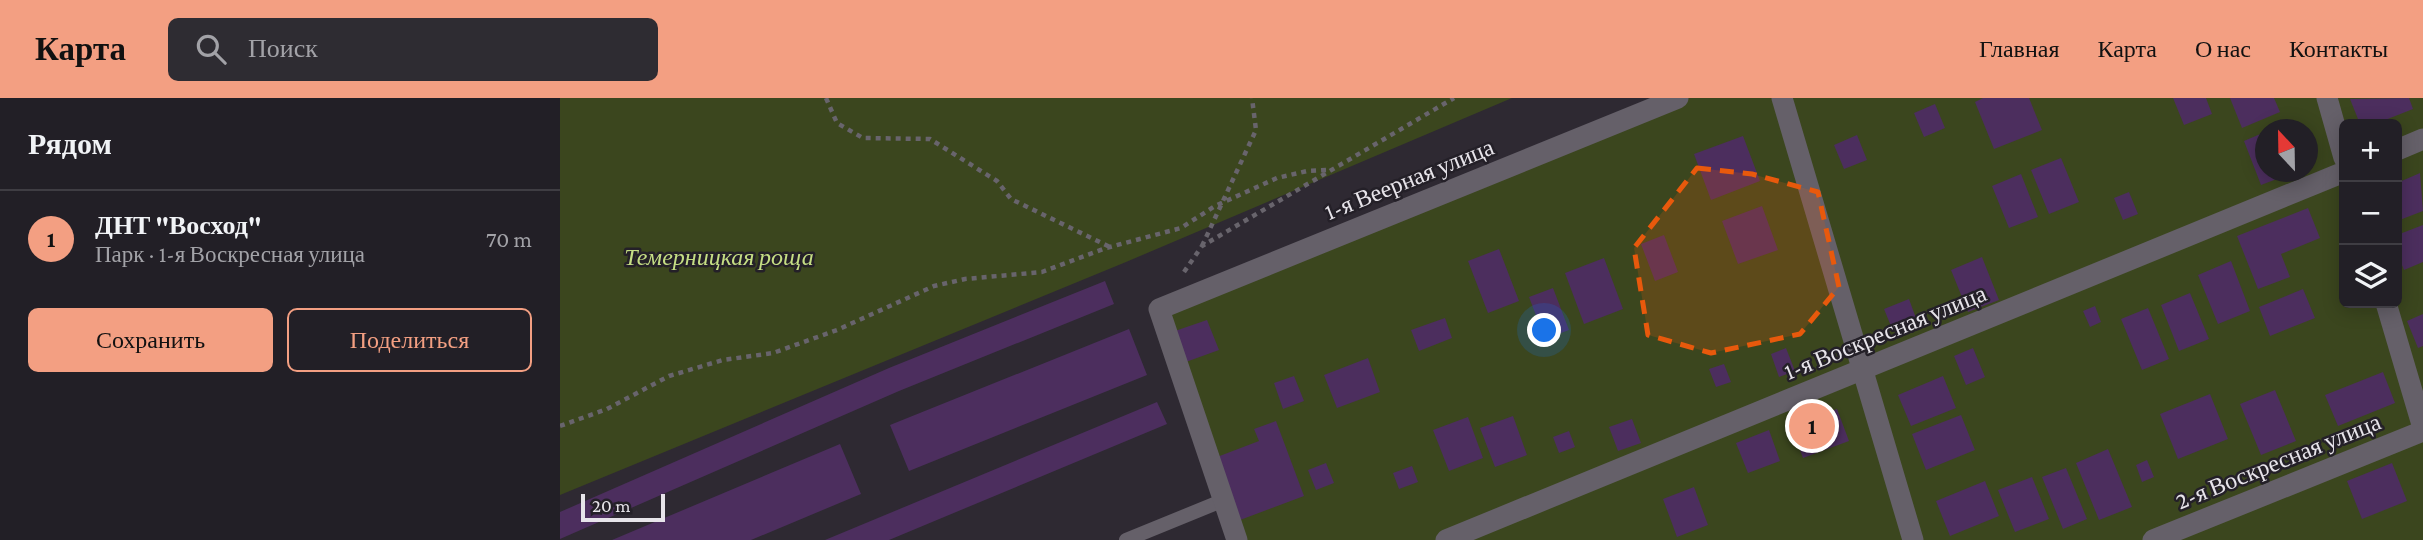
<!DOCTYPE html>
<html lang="ru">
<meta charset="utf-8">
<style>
:root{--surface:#221f26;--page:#2e2c32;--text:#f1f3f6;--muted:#a2a2a7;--line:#3f3d43;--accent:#f39f82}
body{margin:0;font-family:"Crimson Pro",serif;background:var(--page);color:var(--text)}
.controls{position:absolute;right:21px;top:21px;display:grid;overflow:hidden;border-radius:10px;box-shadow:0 4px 18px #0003}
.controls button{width:63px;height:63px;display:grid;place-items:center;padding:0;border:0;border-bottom:2px solid var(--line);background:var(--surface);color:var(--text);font:35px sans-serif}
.compass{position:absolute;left:1695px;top:21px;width:63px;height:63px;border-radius:50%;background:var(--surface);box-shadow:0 4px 18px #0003;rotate:338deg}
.scale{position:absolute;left:21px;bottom:18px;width:84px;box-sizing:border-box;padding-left:7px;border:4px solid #e7e4ea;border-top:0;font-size:19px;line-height:24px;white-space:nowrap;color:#e7e4ea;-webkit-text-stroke:5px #242028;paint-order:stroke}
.you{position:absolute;left:985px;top:233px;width:24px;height:24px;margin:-18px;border:5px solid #fff;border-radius:50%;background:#1a73e8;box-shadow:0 0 0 10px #1a73e833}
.badge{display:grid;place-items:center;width:46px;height:46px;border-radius:50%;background:var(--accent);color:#111;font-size:23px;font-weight:700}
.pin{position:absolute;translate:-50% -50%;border:4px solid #fff;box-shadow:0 2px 7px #0006}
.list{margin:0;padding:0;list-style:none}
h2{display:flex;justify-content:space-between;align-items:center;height:91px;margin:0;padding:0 28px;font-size:30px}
h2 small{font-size:23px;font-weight:400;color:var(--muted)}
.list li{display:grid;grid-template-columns:46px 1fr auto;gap:21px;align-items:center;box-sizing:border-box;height:98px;padding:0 28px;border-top:2px solid var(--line)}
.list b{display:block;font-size:26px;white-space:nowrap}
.list p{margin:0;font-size:23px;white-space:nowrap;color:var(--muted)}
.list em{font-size:23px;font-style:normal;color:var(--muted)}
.actions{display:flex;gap:14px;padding:21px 28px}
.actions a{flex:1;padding:16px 0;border:2px solid var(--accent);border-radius:10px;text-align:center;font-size:24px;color:var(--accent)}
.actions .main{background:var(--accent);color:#111}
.icon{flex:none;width:38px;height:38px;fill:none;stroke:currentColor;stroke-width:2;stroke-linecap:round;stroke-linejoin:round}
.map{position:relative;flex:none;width:1863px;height:442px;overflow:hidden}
header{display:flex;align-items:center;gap:42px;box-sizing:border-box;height:98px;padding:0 35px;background:var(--accent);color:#111}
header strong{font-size:33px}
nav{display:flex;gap:38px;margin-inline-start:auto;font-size:24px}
.search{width:490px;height:63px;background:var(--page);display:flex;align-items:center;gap:18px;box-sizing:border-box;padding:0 24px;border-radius:10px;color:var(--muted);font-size:26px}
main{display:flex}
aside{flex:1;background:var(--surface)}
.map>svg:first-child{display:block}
</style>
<header>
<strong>Карта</strong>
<div class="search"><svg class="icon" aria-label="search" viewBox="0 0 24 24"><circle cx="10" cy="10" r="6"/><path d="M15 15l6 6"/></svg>Поиск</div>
<nav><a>Главная</a><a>Карта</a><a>О нас</a><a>Контакты</a></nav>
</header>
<main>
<aside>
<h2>Рядом<small></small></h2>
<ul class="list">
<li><span class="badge">1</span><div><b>ДНТ &quot;Восход&quot;</b><p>Парк · 1-я Воскресная улица</p></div><em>70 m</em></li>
</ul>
<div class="actions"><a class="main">Сохранить</a><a>Поделиться</a></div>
</aside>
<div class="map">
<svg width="1863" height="442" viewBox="0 0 1863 442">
<rect width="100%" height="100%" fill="#2e2932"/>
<path fill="#3b461e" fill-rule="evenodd" d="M0,0H952L566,164L0,397Z
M1102,0H1863V442H676L604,214ZM1784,26H1837V205H1784ZM1706,32H1748V74H1706Z"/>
<path fill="#4c2e5e" d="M1423,0H1469L1482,32L1434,51L1415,4Z
M1613,0H1646L1652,16L1624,27Z
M1670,0H1714L1720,14L1682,30Z
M1849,0L1853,11L1815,26H1800L1790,1Z
M1375,6L1385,30L1364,39L1354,15Z
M1705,34V74H1735L1701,87L1684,43Z
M1297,37L1307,62L1284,71L1274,47Z
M1183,38L1200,83L1151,102L1134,56Z
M1501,60L1519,104L1489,116L1471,72Z
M1860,75L1863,113L1837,123V85Z
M1461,76L1478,119L1449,130L1432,88Z
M1569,94L1578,116L1563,122L1554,100Z
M1202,108L1218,152L1178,166L1162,123Z
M1748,110L1760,140L1721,156L1730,179L1698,191L1677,138Z
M1863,127V164L1844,172L1837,155V137Z
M1104,137L1118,174L1095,183L1081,146Z
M939,151L959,203L928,215L908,163Z
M1422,159L1439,202L1408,214L1391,172Z
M1044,160L1063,211L1024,226L1005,175Z
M1671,163L1690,213L1658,226L1638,177Z
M545,183L554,206L339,293L0,441V414L329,270Z
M993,190L1009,232L985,241L969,199Z
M1743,191L1755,220L1710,238L1699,209Z
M1630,195L1649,241L1619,253L1601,207Z
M1349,201L1357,223L1333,233L1324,211Z
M1535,208L1541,224L1530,229L1523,213Z
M1588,210L1609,261L1582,272L1561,221Z
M1863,216V248L1858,250L1847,223Z
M885,220L892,240L859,253L851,232Z
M647,222L659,252L623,265L612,234Z
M569,231L587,277L349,373L330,327Z
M1226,250L1235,273L1219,279L1211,256Z
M1413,250L1425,279L1406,287L1394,258Z
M808,260L820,294L777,310L764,277Z
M1164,266L1171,284L1156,289L1149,271Z
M1823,274L1835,305L1778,328L1765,297Z
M734,278L744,303L723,311L714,285Z
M1383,278L1396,310L1351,328L1338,297Z
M1715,292L1736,343L1701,357L1680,306Z
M1650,296L1668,341L1618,361L1600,316Z
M597,304L607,326L329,442H265Z
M1277,311L1289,343L1243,360L1231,328Z
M1401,317L1415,352L1366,372L1352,336Z
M953,318L967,357L935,369L920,330Z
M908,319L923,360L889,373L873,332Z
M1072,321L1081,345L1058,353L1049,329Z
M716,323L744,398L680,422L657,359L699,343L694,331Z
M1209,332L1220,363L1188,375L1176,345Z
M1009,333L1015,349L999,355L993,339Z
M280,346L301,396L191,442H52Z
M1548,351L1572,409L1539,422L1516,365Z
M1587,362L1594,379L1582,384L1576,367Z
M766,365L774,385L756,392L748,372Z
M1832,365L1847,403L1802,421L1787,383Z
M852,368L858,384L839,391L833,375Z
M1506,370L1527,421L1503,431L1482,379Z
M1472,379L1489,421L1455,434L1438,392Z
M1425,383L1439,418L1390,438L1376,403Z
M1134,389L1148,427L1117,439L1103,401Z"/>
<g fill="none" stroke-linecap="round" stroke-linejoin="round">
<path stroke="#68646c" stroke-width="4.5" stroke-dasharray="5 5" stroke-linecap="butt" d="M266,0L277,25L303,40L370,41L437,83L451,101L550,149
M642,148L696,32L692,0
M624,174L642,148L894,0
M0,328L47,311L109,278L163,262L213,255L277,232L374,188L405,181L482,174L546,150L621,130L655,108L717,80L747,73L767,72"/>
<path stroke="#656069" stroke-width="14" d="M566,442L664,402"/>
<path stroke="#656069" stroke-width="21" d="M1222,0L1353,442
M1767,0L1784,60
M1837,52L1863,41
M1826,205L1863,330
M677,442L599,211L1118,0
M886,442L1784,74
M1593,442L1863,333"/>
</g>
<path fill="#e8590c" fill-opacity="0.2" stroke="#e8590c" stroke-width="5" stroke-dasharray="14 9" stroke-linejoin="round" d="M1137,70L1192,76L1258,94L1279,189L1240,236L1151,255L1088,237L1074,150Z"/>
<g text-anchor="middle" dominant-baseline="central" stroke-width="5" stroke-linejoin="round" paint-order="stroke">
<g font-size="24" fill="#e7e4ea" stroke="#242028">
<text transform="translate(849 81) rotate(-22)">1-я Веерная улица</text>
<text transform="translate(1325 234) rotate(-22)">1-я Воскресная улица</text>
<text transform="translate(1718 363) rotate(-22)">2-я Воскресная улица</text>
</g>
<g font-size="24" font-style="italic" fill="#c5de84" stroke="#242028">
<text x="159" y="158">Темерницкая роща</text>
</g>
</g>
</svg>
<div class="controls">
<button>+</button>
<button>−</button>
<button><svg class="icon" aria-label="layers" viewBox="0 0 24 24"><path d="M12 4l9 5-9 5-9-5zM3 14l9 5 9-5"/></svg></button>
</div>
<svg class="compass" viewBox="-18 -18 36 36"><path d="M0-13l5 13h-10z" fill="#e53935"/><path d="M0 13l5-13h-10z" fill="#a2a2a7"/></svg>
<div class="scale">20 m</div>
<div class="you"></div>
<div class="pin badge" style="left:1252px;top:328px">1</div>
</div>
</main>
